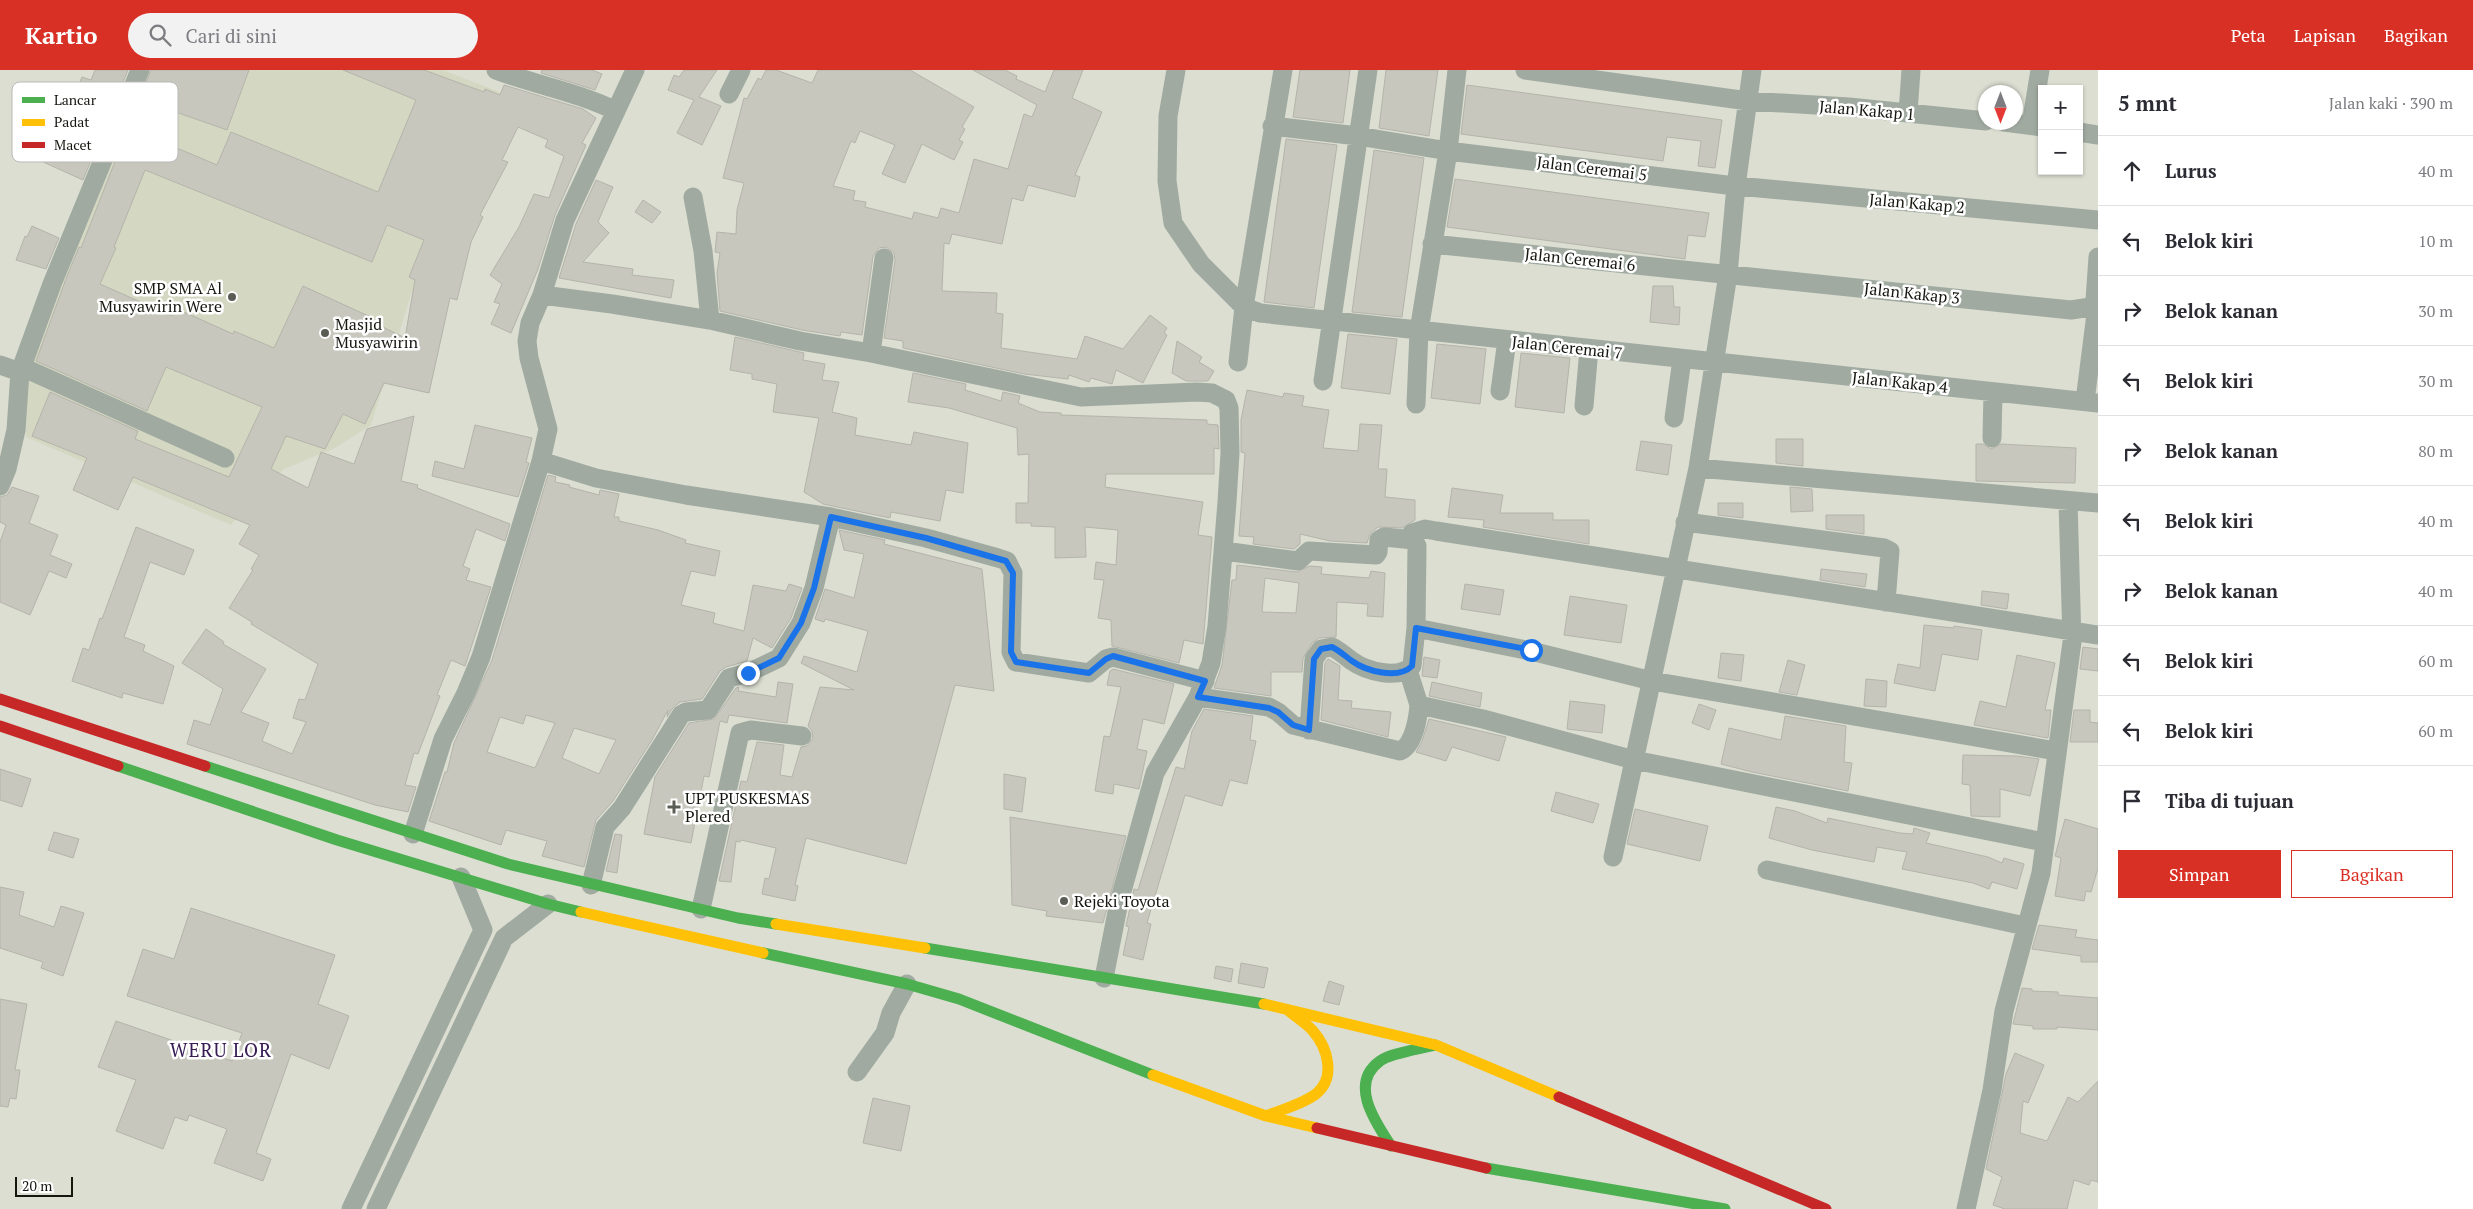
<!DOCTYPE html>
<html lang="id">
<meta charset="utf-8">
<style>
:root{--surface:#fff;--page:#f2f2f3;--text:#2b2b33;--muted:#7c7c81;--line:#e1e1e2;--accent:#d93025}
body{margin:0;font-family:"PT Serif",serif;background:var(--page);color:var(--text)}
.controls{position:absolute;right:15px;top:15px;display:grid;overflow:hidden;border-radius:0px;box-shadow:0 1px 4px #0004}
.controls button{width:45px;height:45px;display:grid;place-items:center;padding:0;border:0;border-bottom:1px solid var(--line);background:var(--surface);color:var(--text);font:25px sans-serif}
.compass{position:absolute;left:1978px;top:15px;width:45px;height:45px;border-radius:50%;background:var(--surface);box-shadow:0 1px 4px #0004;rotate:180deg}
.scale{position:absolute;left:15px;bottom:12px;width:58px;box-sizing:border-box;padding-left:5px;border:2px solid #15170f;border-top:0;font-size:14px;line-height:18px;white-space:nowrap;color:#15170f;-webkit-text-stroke:4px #fff;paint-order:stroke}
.stop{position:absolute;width:15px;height:15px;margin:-11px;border:4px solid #1a73e8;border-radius:50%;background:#fff}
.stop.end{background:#1a73e8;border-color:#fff;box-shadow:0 1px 5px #0008}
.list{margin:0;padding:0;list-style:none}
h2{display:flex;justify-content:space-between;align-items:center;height:65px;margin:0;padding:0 20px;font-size:21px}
h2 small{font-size:16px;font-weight:400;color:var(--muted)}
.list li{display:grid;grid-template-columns:32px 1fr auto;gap:15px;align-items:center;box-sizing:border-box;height:70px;padding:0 20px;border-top:1px solid var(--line)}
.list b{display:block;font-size:19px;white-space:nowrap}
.list em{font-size:16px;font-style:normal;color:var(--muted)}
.actions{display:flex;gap:10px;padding:15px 20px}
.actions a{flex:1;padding:11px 0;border:1px solid var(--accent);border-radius:0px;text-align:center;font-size:18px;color:var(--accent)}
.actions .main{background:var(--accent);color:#fff}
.icon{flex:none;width:28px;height:28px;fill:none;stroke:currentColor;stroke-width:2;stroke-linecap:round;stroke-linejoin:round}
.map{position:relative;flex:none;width:2098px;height:1139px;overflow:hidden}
header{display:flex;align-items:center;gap:30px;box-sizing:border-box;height:70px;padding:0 25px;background:var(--accent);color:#fff}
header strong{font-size:24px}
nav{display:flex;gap:28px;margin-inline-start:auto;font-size:18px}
.search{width:350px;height:45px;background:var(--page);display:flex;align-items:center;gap:12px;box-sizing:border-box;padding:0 18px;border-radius:28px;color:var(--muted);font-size:19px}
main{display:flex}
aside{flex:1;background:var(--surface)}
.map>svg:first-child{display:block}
</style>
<header>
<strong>Kartio</strong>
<div class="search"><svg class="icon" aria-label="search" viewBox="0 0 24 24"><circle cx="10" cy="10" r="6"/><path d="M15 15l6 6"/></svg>Cari di sini</div>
<nav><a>Peta</a><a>Lapisan</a><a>Bagikan</a></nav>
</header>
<main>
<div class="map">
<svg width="2098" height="1139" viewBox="0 0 2098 1139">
<rect width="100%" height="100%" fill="#dbded1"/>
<path fill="#d4d8c2" d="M144,0H443L517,29L436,233L412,221L371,355L335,378L284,399L253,427L231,455L26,367L21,306Z"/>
<path fill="#c7c7bd" stroke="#b4b4aa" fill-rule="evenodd" d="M95,0H128L83,110L41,91L47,76L55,79L72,39L69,38L82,7L91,10Z
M151,0H249L227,60L170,40L158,70L217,95L231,62L378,122L416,30L343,0H424L484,22L485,19L500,25L504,15L583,39L596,48L582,73L586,75L555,145L538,199L511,263L491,254L500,234L494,232L502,214L490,205L519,157L534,124L549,128L564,86L545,77L548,70L518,57L502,90L508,92L480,145L483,147L471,172L457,230L450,228L429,323L384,313L365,354L343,344L325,379L286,366L271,399L308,418L321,382L354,394L367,359L414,346L401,411L418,415L417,418L510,454L505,471L476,459L463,496L470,499L466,510L491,517L465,596L451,590L437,625L440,626L418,684L414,683L405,715L416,717L408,742L375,735L187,674L194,650L210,655L223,619L182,593L206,559L224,572L223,574L266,599L241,642L269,653L262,671L292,684L306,652L293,648L299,629L305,630L318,594L251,554L252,552L229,538L253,500L251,499L259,485L239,474L250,455L133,407L118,440L73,420L87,388L32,366L50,322L138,361L135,369L229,407L262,337L166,297L147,341L36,291L67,206L79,177L81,178ZM145,100L372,192L387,155L424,170L409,207L415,210L405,268L373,252L375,249L303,216L274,278L234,261L233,264L175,238L172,246L100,214L116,178L114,177Z
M542,0H592L602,4L595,20L541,3Z
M684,0H717L699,27L721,36L702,75L677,63L694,30L668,20L674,5L679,7Z
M766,0H776L812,13L818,0H910L974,37L962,57L965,59L959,70L963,72L954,90L922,74L905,113L882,104L895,75L860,61L855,73L851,71L833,116L855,121L853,130L866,132L865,137L912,149L914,142L938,148L941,138L959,143L974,89L1008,99L1024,44L1032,47L1037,35L973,0H1005L1017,6L1016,9L1045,22L1054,0H1083L1072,28L1102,42L1075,105L1080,107L1075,127L1028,115L1023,131L1012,128L1002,174L952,164L949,174L944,173L942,221L997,223L996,243L1003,244L1001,278L1077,289L1085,266L1123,279L1150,245L1167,258L1164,263L1167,265L1143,313L1116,300L1112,314L1091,308L1089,312L1069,305L1068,309L1024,304L903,278V271L884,268L895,190L894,183L886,177L879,178L873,186L862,265L841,262L840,266L802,260L720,241L717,203L720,183L715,182L717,162L736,164L737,140L744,113L723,108L744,28L747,29L758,8L761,10Z
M1300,0H1350L1343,53L1293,47Z
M1386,0H1438L1429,66L1379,58Z
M1467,15L1722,50L1715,98L1698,96L1701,71L1667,67L1663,91L1461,64Z
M1286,69L1337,75L1314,238L1264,232Z
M1374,80L1424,88L1402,247L1352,242Z
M1455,109L1709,143L1705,167L1688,165L1685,189L1447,157Z
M596,110L613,117L598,152L609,163L583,192L633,199L632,205L674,210L671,228L559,208L576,154Z
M643,130L661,142L652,153L635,142Z
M32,156L59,168L46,199L16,190L25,166L27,167Z
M1653,216H1673L1674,237H1680L1679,255L1650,252Z
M1348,264L1397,269L1390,324L1341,318Z
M735,267L804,283L803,290L825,294L822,310L839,312L832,342L857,348L855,365L911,375L914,362L968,373L963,423L946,420L940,451L891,442L890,448L823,434L804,422L819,348L773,342L777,314L752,309V304L730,300Z
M1177,271L1202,287L1199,292L1214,301L1208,311H1186L1172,303Z
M1437,274L1486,279L1480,334L1431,328Z
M1521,283L1570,288L1564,343L1515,337Z
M913,303L966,314L965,320L1001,331L1003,322L1020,326L1018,333L1040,342L1061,343V345L1207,350V354L1218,355L1219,379L1214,378V404H1106L1105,417L1203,432L1198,465L1212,467L1203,574L1184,570L1179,593L1112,576L1111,550L1098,548L1104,510L1094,509L1096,492L1116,495L1118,460L1085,457L1086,487L1055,488V457L1031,456V453H1016V433H1028L1029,384L1018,385L1017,358L949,338L908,332Z
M1247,320L1283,327L1284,323L1304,326L1302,336L1329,340L1323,378L1358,381L1360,354L1382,355L1378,399H1387L1385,427L1415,430V450L1402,458L1378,457L1370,464L1367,473L1330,471L1300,464V474L1294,479L1253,474L1254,467L1239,466L1245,383L1241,382V350Z
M475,355L532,368L526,392L529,393L518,427L432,406L435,391L464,399Z
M1776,369H1803V396L1776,393Z
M1641,371L1672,375L1668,405L1636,400Z
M1976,374H1983L1991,379L2001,374L2076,378L2075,413L1976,411Z
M548,405L556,407L555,412L570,415L569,417L599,425L600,420L619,424L614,447H619V451L658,460L686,470L685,473L720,481L715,506L691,501L681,535L715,543L713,553L744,561L753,515L786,521L789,514L802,518L791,548L772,578L753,568L747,591L726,597L720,601L702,629L680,632L672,639L667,647L668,640L652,670L613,731L596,750L584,797L542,786L547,771L506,760L501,775L429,751L445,702H447L454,673L492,590ZM526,645L555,653L535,698L487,682L500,647L523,654ZM574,658L616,670L599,704L562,688Z
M12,417L39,426L29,453L58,465L50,485L72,494L66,508L49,501L30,545L0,532V472L6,455L0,452V427L7,425Z
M1790,417L1812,419L1813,441L1791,442Z
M1452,418L1503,425L1500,443H1553V450H1589V474L1483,457L1484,450L1448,447Z
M1718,433H1743V448L1718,445Z
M1826,445H1864V464L1826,459Z
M136,457L194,480L184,505L150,492L124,567L145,575L143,581L174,596L163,634L123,623L122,628L72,611L83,578L89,580L100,548L102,549Z
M839,460L885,470L884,474L982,499L994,621L955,615L906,794L806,768L795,815L798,816L795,831L762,824L765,808L769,809L776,778L741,770L740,772L736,771L731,812L719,811L741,711L747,712L757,672L784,675L780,705L792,707L801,677L807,676L813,668L812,661L808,656L820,617L854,620L801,593L804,586L857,602L868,561L825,549L824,552L815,549L825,519L854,528L864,484L844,480Z
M1237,495L1297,502L1309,496L1322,497L1321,504L1369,508L1371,501L1385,503L1383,547L1367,546L1368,534L1337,532L1336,567L1319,568L1312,573L1303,588L1302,602H1271V626L1214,618L1222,595L1232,510H1236ZM1265,508L1299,513L1296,543L1262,542Z
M1821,499L1867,504L1865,517L1820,510Z
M1465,514L1504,520L1500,545L1461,539Z
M1982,521L2009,524L2007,539L1981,535Z
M1570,526L1627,535L1621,573L1564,565Z
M1924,555L1954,558V556L1982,560L1978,590L1942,584L1935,621L1894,613L1898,594L1920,598Z
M2083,577L2098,579V601L2080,599Z
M1721,583L1744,585L1741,611L1718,608Z
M2017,585L2055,593L2045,640H2051L2048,668L1974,655L1980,631L2006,637Z
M1424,587L1440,590L1437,608L1422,606Z
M1328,589L1340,596L1338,630L1352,631L1351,638L1391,642L1388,667L1321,650L1325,593Z
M1788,590L1805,595L1797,625L1779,622Z
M1113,599L1174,614L1164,654L1143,649L1137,679L1147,681L1139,719L1114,714L1113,724L1095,721L1104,666L1110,667L1121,617L1107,615L1110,601Z
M1866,609L1887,611L1886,637L1864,636Z
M778,612L793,614L787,653L729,645L727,653L720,651L709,707L704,706L691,773L644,764L655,707L689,653L714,649L736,618L739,617L738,621L776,627Z
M1432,612L1482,623L1480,637L1429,626Z
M1570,631L1605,635L1602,663L1567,659Z
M1699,634L1716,640L1709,660L1692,653Z
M1204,639L1253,646L1250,670L1256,671L1247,714L1230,710L1222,736L1185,725L1147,853L1151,854L1143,890L1123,885L1129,857L1126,856L1134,819L1138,820L1176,697L1184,699L1192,661Z
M2074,640H2090V652L2098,653V672H2070Z
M1785,646L1846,656L1844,692L1852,693L1848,721L1752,702L1721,694L1729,658L1781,670Z
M1429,649L1506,667L1499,691L1452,677L1446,691L1416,682L1422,671Z
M1963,685L2017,686L2039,689L2030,726L2000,719V747L1971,746L1970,715L1962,714Z
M0,699L31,709L22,737L0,730Z
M1004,704L1026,708L1022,742L1004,739Z
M1556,722L1599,734L1593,753L1551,741Z
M1776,737L1795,741L1827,753L1828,748L1900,763L1913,764L1914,758L1930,763L1926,773L1988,787L2002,793L2004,788L2024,794L2017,819L1992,812L1989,819L1973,813L1902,799L1907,782L1877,777L1874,792L1812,780L1769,768Z
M1635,739L1708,756L1700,791L1627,774Z
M1010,747L1126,766L1103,853L1046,846L1047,841L1012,835Z
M2065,749L2098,759V798L2091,822L2086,821L2084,831L2055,826L2061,788L2055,786Z
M54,762L79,769L73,788L48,780Z
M615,764L622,765L617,803L606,801Z
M0,817L24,822L19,845L54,857L61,836L84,843L63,906L41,898L43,892L0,878Z
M191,838L335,885L318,934L349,946L329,999L291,984L256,1083L271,1089L263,1111L214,1093L227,1059L189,1045L187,1051L175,1047L163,1079L116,1061L136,1010L98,997L116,951L232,991L242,963L127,926L143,879L174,889Z
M2039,855L2077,860L2075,867L2098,870V892H2081V886L2032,879Z
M1241,893L1268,898L1264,918L1238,913Z
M1216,896L1233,899L1231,912L1214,908Z
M1329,911L1344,916L1339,935L1323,931Z
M2022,918L2032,919V921L2058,922V925L2098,928V960L2057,957V959H2033V956L2013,954Z
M0,929L27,934L15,1000H20L16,1029L10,1028L8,1037L0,1036Z
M2015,983L2044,995L2028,1033L2023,1031L2020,1063L2047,1071L2068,1027L2078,1032L2098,1011V1112L2091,1110L2089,1115L2074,1110L2067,1139H2005L1993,1135L2002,1107L1986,1099L2006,1004Z
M873,1028L910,1036L901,1081L863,1073Z"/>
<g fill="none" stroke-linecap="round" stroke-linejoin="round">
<path stroke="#a0aaa1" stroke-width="19" d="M496,0C536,15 577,22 616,41
M1176,0L1168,46L1167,111L1173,153L1201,194L1244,237L1260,243L2098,333
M1525,0L1748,31L1849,37L1986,51
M729,24L741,0
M1908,43L1911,0
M2004,52L2042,57
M2031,55L2040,0
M1272,56L1358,66L1448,81L1727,115L2098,150
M2079,62L2098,65
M693,127L703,181L710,250
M1432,174L2071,240L2097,236
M542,225L612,234L710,250L800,271L871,283L1081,327L1197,322L1212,323L1226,330L1229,338L1230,383L1227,432L1217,556L1211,593L1198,627L1155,703L1119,832L1104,908
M871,283L884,188
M1238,292L1244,237L1283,0
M0,295L20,302
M22,297L225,388
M1323,311L1368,0
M1500,321L1507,270
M2085,331L2097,236L2095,230L2098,187
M1416,334L1419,261L1448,81L1457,0
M1584,336L1589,279
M1674,348L1682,289
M1992,368L1993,322
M541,391L596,408L686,425L831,447L926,468L998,488L1007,491L1013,503L1011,582L1016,592L1089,603L1106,589L1113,587L1205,611
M1698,398L2098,433
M0,416L7,399L16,360L20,302L52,214L140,0
M1685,452L1884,478L1890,481L1886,532
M1410,469L1412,463L1425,459L1436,461L2098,565
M1224,481L1298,491L1309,481L1376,485L1378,482L1379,470L1384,467L1414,470L1417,476L1416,558L1531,581L1652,611L2056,681
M1408,600L1419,635
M1198,627L1269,637L1278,642L1293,655L1400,681C1414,675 1418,648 1419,635L1483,649L1634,690L2044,772
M1309,660L1314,589L1321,579L1332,577C1340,581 1345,586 1352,591C1366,601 1398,610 1412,596L1416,558
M413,764L443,669L466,623L481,587L541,391L548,359L529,288L527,271L530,253L542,225L565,150L635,0
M1613,787L1698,398L1728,204L1736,116L1752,0
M1767,800L2025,856
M591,815L605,757L622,738L681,645L686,642L708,640L729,608L748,603L779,588L801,553L814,518L831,447
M701,839L740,663L751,660L802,666
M857,1002L885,963L891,943L907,914
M351,1139L483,860L461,807
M376,1139L504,868L548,834
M1966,1139L1992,1020L2004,941L2041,803L2072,572L2068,431"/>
<path stroke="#4caf50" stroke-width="11" d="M118,696L337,770L548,834L581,842
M205,696L508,794L738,848L776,854
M925,878L1264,934
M763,883L907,914L959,929L1153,1005
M1391,1076C1376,1053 1348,1014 1380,991C1391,983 1421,979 1435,975
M1486,1098L1725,1139"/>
<path stroke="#ffc107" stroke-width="11" d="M581,842L763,883
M776,854L925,878
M1264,934L1436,975L1559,1027
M1153,1005L1266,1046L1317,1058
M1266,1046C1283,1039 1301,1035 1316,1024C1336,1008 1328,978 1313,961C1306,953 1297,948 1289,941"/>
<path stroke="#c62828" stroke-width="11" d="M0,629L205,696
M0,656L118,696
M1559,1027L1826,1139
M1317,1058L1486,1098"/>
</g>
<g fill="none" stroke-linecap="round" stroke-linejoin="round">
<path stroke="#1a73e8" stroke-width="6" d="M748,603L779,588L801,553L814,518L831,447L926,468L1006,491L1013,503L1011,582L1016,592L1089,603L1106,589L1113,586L1205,611L1198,627L1269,638L1278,642L1293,655L1309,660L1314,589L1321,579L1332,577C1340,581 1345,586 1352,591C1366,601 1398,610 1412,596L1416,558L1531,580"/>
</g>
<g fill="#5a5d53" stroke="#fff" stroke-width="2">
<circle cx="232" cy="227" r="5"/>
<circle cx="325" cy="263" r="5"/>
<path d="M671.5 729.5h5v5h5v5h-5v5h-5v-5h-5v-5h5z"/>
<circle cx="1064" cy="831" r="5"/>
</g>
<g text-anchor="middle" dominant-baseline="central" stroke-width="5" stroke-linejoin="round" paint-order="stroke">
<g font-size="16" fill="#15170f" stroke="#fff">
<text transform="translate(1867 40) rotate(5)">Jalan Kakap 1</text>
<text transform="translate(1592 98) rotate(7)">Jalan Ceremai 5</text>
<text transform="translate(1917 133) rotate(5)">Jalan Kakap 2</text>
<text transform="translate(1580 189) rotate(6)">Jalan Ceremai 6</text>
<text transform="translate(1912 223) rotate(6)">Jalan Kakap 3</text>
<text transform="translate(1567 277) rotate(6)">Jalan Ceremai 7</text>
<text transform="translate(1900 312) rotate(6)">Jalan Kakap 4</text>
</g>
<g font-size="16" fill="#15170f" stroke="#fff" text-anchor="start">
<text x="222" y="218" text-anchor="end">SMP SMA Al<tspan x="222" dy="18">Musyawirin Were</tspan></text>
<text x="335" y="254">Masjid<tspan x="335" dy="18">Musyawirin</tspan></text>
<text x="685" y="728">UPT PUSKESMAS<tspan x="685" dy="18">Plered</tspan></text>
<text x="1074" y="831">Rejeki Toyota</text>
</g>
<g font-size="19" letter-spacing="1" fill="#371c55" stroke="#fff">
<text x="221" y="979">WERU LOR</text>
</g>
</g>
<rect x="12" y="12" width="166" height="80" rx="8" fill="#fff" stroke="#b9b9b7" stroke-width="1"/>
<rect x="22" y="27" width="23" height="6" fill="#4caf50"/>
<rect x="22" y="49" width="23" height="7" fill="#ffc107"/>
<rect x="22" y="72" width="23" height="6" fill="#c62828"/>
<g font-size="14" fill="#15170f">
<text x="54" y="35">Lancar</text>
<text x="54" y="57">Padat</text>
<text x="54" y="80">Macet</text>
</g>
</svg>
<div class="controls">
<button>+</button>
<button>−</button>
</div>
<svg class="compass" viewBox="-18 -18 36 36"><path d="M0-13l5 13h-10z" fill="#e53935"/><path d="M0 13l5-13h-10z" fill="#7c7c81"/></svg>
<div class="scale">20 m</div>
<div class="stop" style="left:1531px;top:580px"></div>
<div class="stop end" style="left:748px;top:603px"></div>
</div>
<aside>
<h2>5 mnt<small>Jalan kaki · 390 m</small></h2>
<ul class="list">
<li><svg class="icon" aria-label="ahead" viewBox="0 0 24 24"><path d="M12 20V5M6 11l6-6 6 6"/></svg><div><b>Lurus</b></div><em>40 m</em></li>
<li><svg class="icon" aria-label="left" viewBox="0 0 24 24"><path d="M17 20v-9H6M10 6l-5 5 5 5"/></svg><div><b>Belok kiri</b></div><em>10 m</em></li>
<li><svg class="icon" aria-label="right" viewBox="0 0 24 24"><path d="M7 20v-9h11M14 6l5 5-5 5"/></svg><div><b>Belok kanan</b></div><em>30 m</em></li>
<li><svg class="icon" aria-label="left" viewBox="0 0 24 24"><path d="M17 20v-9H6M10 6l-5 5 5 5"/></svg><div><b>Belok kiri</b></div><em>30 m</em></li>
<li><svg class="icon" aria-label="right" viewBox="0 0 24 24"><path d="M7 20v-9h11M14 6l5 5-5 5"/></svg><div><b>Belok kanan</b></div><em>80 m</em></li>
<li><svg class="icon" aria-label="left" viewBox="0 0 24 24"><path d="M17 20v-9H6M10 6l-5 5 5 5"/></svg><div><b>Belok kiri</b></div><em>40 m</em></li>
<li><svg class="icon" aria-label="right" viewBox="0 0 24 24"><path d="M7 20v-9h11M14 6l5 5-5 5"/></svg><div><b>Belok kanan</b></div><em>40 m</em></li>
<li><svg class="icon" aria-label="left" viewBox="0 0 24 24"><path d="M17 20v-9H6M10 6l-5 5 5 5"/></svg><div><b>Belok kiri</b></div><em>60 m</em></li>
<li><svg class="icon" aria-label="left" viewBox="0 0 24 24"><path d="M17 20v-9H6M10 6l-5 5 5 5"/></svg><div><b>Belok kiri</b></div><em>60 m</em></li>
<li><svg class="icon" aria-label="arrive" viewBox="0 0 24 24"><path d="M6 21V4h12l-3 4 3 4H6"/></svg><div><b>Tiba di tujuan</b></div></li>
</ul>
<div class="actions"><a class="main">Simpan</a><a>Bagikan</a></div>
</aside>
</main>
